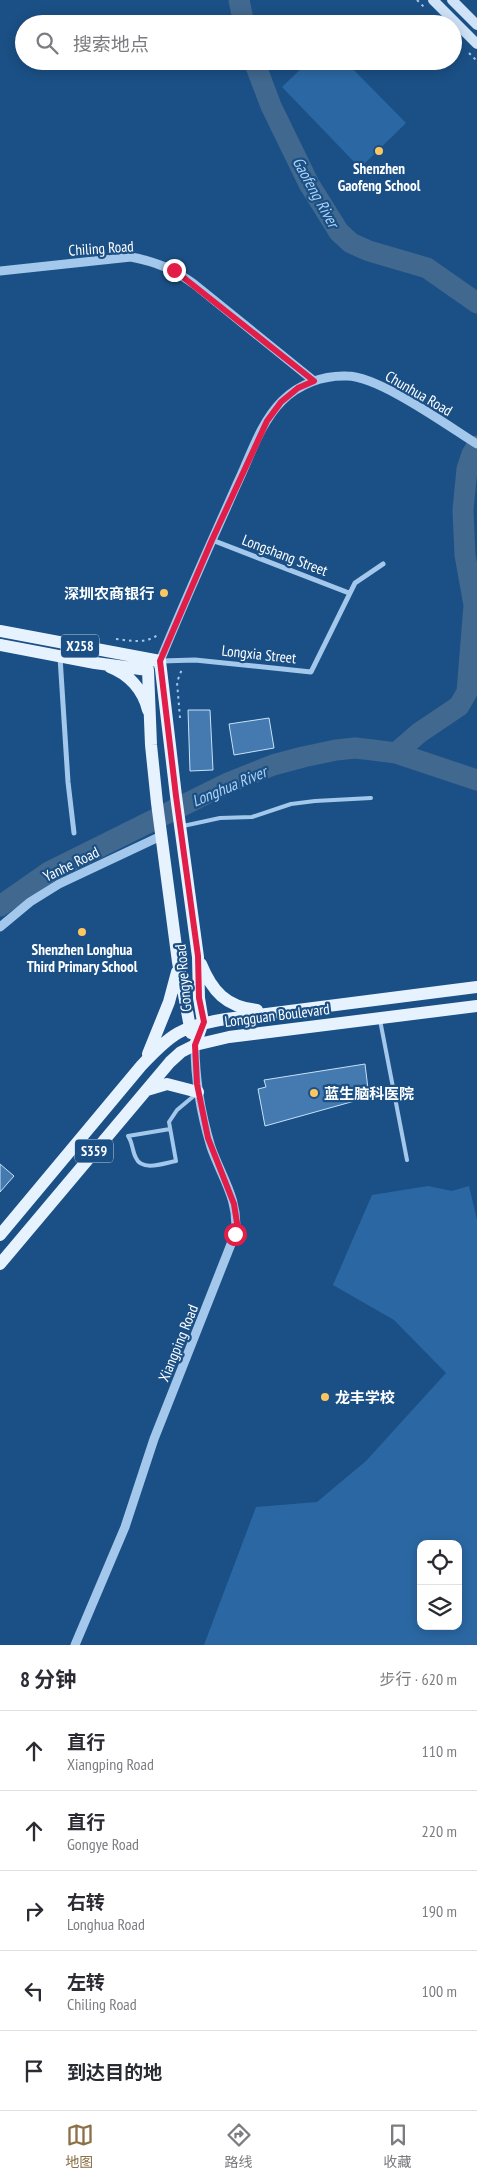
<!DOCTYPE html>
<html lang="zh">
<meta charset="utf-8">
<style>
:root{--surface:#fff;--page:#f2f2f3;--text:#2b2b33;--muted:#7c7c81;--line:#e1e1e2;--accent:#8a7147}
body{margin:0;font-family:"PT Sans Narrow","Noto Sans SC",sans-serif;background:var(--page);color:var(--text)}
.controls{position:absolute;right:15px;bottom:15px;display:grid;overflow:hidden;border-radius:10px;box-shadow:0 2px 12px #0003}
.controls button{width:45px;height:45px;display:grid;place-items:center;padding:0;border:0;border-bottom:1px solid var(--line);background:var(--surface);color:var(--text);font:25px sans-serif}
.stop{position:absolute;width:15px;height:15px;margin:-11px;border:4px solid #e11d48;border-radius:50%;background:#fff}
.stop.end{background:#e11d48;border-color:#fff;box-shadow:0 1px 5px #0008}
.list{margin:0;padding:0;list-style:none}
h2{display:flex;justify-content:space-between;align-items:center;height:65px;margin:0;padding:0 20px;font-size:21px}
h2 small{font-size:16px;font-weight:400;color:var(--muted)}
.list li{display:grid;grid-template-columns:32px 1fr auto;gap:15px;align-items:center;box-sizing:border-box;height:80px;padding:0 20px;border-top:1px solid var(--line)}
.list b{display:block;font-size:19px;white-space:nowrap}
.list p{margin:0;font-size:16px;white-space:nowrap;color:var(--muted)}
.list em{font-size:16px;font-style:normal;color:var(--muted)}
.icon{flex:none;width:28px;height:28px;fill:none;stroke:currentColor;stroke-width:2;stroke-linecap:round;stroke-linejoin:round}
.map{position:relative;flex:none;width:477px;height:1645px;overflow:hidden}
.search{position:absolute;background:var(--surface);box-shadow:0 2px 12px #0003;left:15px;right:15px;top:15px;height:55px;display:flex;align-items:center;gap:12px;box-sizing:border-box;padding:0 18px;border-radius:28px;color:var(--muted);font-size:19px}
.sheet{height:465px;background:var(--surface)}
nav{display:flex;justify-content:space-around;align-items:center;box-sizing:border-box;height:70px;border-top:1px solid var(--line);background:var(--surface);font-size:14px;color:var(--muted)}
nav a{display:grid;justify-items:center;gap:2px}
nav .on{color:var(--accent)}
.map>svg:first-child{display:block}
</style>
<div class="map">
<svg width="477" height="1645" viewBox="0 0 477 1645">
<rect width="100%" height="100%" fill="#1b5086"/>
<path fill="#2b68a3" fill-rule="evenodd" d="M309,61H345L406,123L360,168L282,87Z
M428,1186L452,1191L469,1186L477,1220V1645H204L256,1507L317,1502L366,1461L446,1373L394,1320L333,1285L372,1195ZM421,1544H458V1626H421Z"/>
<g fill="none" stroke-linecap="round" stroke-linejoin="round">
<path stroke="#96c4ed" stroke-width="4" d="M474,605H477"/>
<path stroke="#41688f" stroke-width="21" d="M239,0L244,24
M254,61L271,106L309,184L339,232L351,243L369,251L427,268L477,303
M396,753L419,733L459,706L467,692L474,605L465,555L463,510L467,469L472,454L477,446
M0,906L49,872L228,783L273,765L303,757L336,750L355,748L373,750L396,753L477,780"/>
</g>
<path fill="#447aaf" stroke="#c8e1f8" d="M188,710H210L213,770L190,771Z
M269,718L274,748L234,755L229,724Z
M365,1064L369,1097L265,1126L258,1089L266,1087L264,1080Z
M0,1164L14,1176L0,1192Z"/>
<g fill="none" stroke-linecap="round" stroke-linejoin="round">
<path stroke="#a3c8eb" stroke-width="2" stroke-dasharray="2.5 4" stroke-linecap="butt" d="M417,0L424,7
M469,53L477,61
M116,639C132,641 146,644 159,634
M180,718L177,682L182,669"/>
<path stroke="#a3c8eb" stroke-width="4" d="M183,826L220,818L252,817L291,804L315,801L371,798
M380,1020L407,1160
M170,1129L128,1136C133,1143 132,1151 136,1158C142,1172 165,1163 176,1161L169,1122L177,1110L195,1095"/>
<path stroke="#a3c8eb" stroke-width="5" d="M212,540L349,593
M60,657L68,782L74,833
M161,661L195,660L311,672L355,583L383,564"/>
<path stroke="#a3c8eb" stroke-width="9" d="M0,271L131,257C157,262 173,269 194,284L314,381
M157,664L160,661C184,602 211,543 237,484C250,457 260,423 282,401C299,384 323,375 347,376C379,376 448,426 477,444
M0,927L30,902L59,884L161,836
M75,1645L125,1527L154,1439L235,1234C240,1201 221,1176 211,1147C201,1114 195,1079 195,1045"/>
<path stroke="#cfe3f8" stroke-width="10" d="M433,0L477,44
M452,0L477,25"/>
<path stroke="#e7f2ff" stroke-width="12" d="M0,631L160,661L176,796L198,957L199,998L203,1022L195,1045
M0,645L95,663L148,670L151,745L157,803L178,962L191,1033
M110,667C129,674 143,690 148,710
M201,964C212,991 226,1007 257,1010
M148,1054L169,1002L177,972
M147,1090L167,1084L198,1092
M0,1235L141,1066C171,1034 181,1026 226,1019L477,987
M0,1264L170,1062L181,1052L195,1045L229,1037L477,1006"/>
</g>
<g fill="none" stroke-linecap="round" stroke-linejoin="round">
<path stroke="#e11d48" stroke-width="6" d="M174,270L314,381L298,388L281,402L267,421L212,540L160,661L176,796L198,956L199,998L204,1022L195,1045L197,1084L208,1138L234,1204L237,1223L235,1234"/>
</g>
<g fill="#fdc65f" stroke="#1b5086" stroke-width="2">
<circle cx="379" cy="151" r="5"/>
<circle cx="164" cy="593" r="5"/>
<circle cx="82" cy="932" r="5"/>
<circle cx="314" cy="1093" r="5"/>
<circle cx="325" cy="1397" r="5"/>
</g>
<g text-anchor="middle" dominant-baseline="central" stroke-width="4.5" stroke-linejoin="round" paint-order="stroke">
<g fill="#1b5086" stroke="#bbcadb" stroke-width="1">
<rect x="61" y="634.5" width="38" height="23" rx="4"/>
<rect x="75" y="1139.5" width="38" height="23" rx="4"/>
</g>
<g font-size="14" font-weight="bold" fill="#fff">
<text x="80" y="646">X258</text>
<text x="94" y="1151">S359</text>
</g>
<g font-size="15" font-weight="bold" fill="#fff" stroke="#1b5086">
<text x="379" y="168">Shenzhen<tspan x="379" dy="17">Gaofeng School</tspan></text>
<text x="154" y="593" text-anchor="end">深圳农商银行</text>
<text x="82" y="949">Shenzhen Longhua<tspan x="82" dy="17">Third Primary School</tspan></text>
<text x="324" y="1093" text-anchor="start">蓝生脑科医院</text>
<text x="335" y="1397" text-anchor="start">龙丰学校</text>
</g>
<g font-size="15" fill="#fff" stroke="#1b5086">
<text transform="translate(101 248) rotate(-4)">Chiling Road</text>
<text transform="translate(419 393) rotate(30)">Chunhua Road</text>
<text transform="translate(285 555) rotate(21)">Longshang Street</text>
<text transform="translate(259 654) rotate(6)">Longxia Street</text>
<text transform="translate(71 864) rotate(-26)">Yanhe Road</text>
<text transform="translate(183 978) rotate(-95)">Gongye Road</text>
<text transform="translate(277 1015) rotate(-7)">Longguan Boulevard</text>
<text transform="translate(178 1343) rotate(-68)">Xiangping Road</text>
</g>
<g font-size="16" font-style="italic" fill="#aed2f3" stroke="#1b5086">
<text transform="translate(316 192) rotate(61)">Gaofeng River</text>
<text transform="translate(229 786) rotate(-23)">Longhua River</text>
</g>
</g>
</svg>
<div class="controls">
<button><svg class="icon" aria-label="locate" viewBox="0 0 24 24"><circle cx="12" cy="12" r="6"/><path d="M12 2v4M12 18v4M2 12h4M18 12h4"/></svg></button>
<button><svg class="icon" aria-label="layers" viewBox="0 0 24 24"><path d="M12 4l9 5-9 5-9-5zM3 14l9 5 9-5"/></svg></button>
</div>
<div class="stop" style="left:235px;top:1234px"></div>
<div class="stop end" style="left:174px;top:270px"></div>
<div class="search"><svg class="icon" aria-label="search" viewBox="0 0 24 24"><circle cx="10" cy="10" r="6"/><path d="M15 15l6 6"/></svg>搜索地点</div>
</div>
<section class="sheet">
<h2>8 分钟<small>步行 · 620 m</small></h2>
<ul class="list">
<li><svg class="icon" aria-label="ahead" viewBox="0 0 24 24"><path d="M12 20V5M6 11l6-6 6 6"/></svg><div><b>直行</b><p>Xiangping Road</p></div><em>110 m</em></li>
<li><svg class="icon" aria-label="ahead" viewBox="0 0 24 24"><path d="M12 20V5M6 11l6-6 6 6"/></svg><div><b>直行</b><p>Gongye Road</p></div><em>220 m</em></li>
<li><svg class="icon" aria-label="right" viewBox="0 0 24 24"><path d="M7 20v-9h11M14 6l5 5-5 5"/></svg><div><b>右转</b><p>Longhua Road</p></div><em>190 m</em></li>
<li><svg class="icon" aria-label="left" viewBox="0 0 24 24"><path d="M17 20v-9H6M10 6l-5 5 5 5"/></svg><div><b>左转</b><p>Chiling Road</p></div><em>100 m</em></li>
<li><svg class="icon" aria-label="arrive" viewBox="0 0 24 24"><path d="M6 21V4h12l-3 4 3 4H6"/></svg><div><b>到达目的地</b></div></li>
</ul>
</section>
<nav>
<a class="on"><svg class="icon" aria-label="map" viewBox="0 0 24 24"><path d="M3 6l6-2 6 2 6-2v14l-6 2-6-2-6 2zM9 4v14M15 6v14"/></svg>地图</a>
<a><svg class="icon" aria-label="directions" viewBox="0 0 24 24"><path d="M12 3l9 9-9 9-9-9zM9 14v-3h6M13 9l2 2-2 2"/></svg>路线</a>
<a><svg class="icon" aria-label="saved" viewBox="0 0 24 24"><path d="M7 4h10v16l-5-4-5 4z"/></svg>收藏</a>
</nav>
